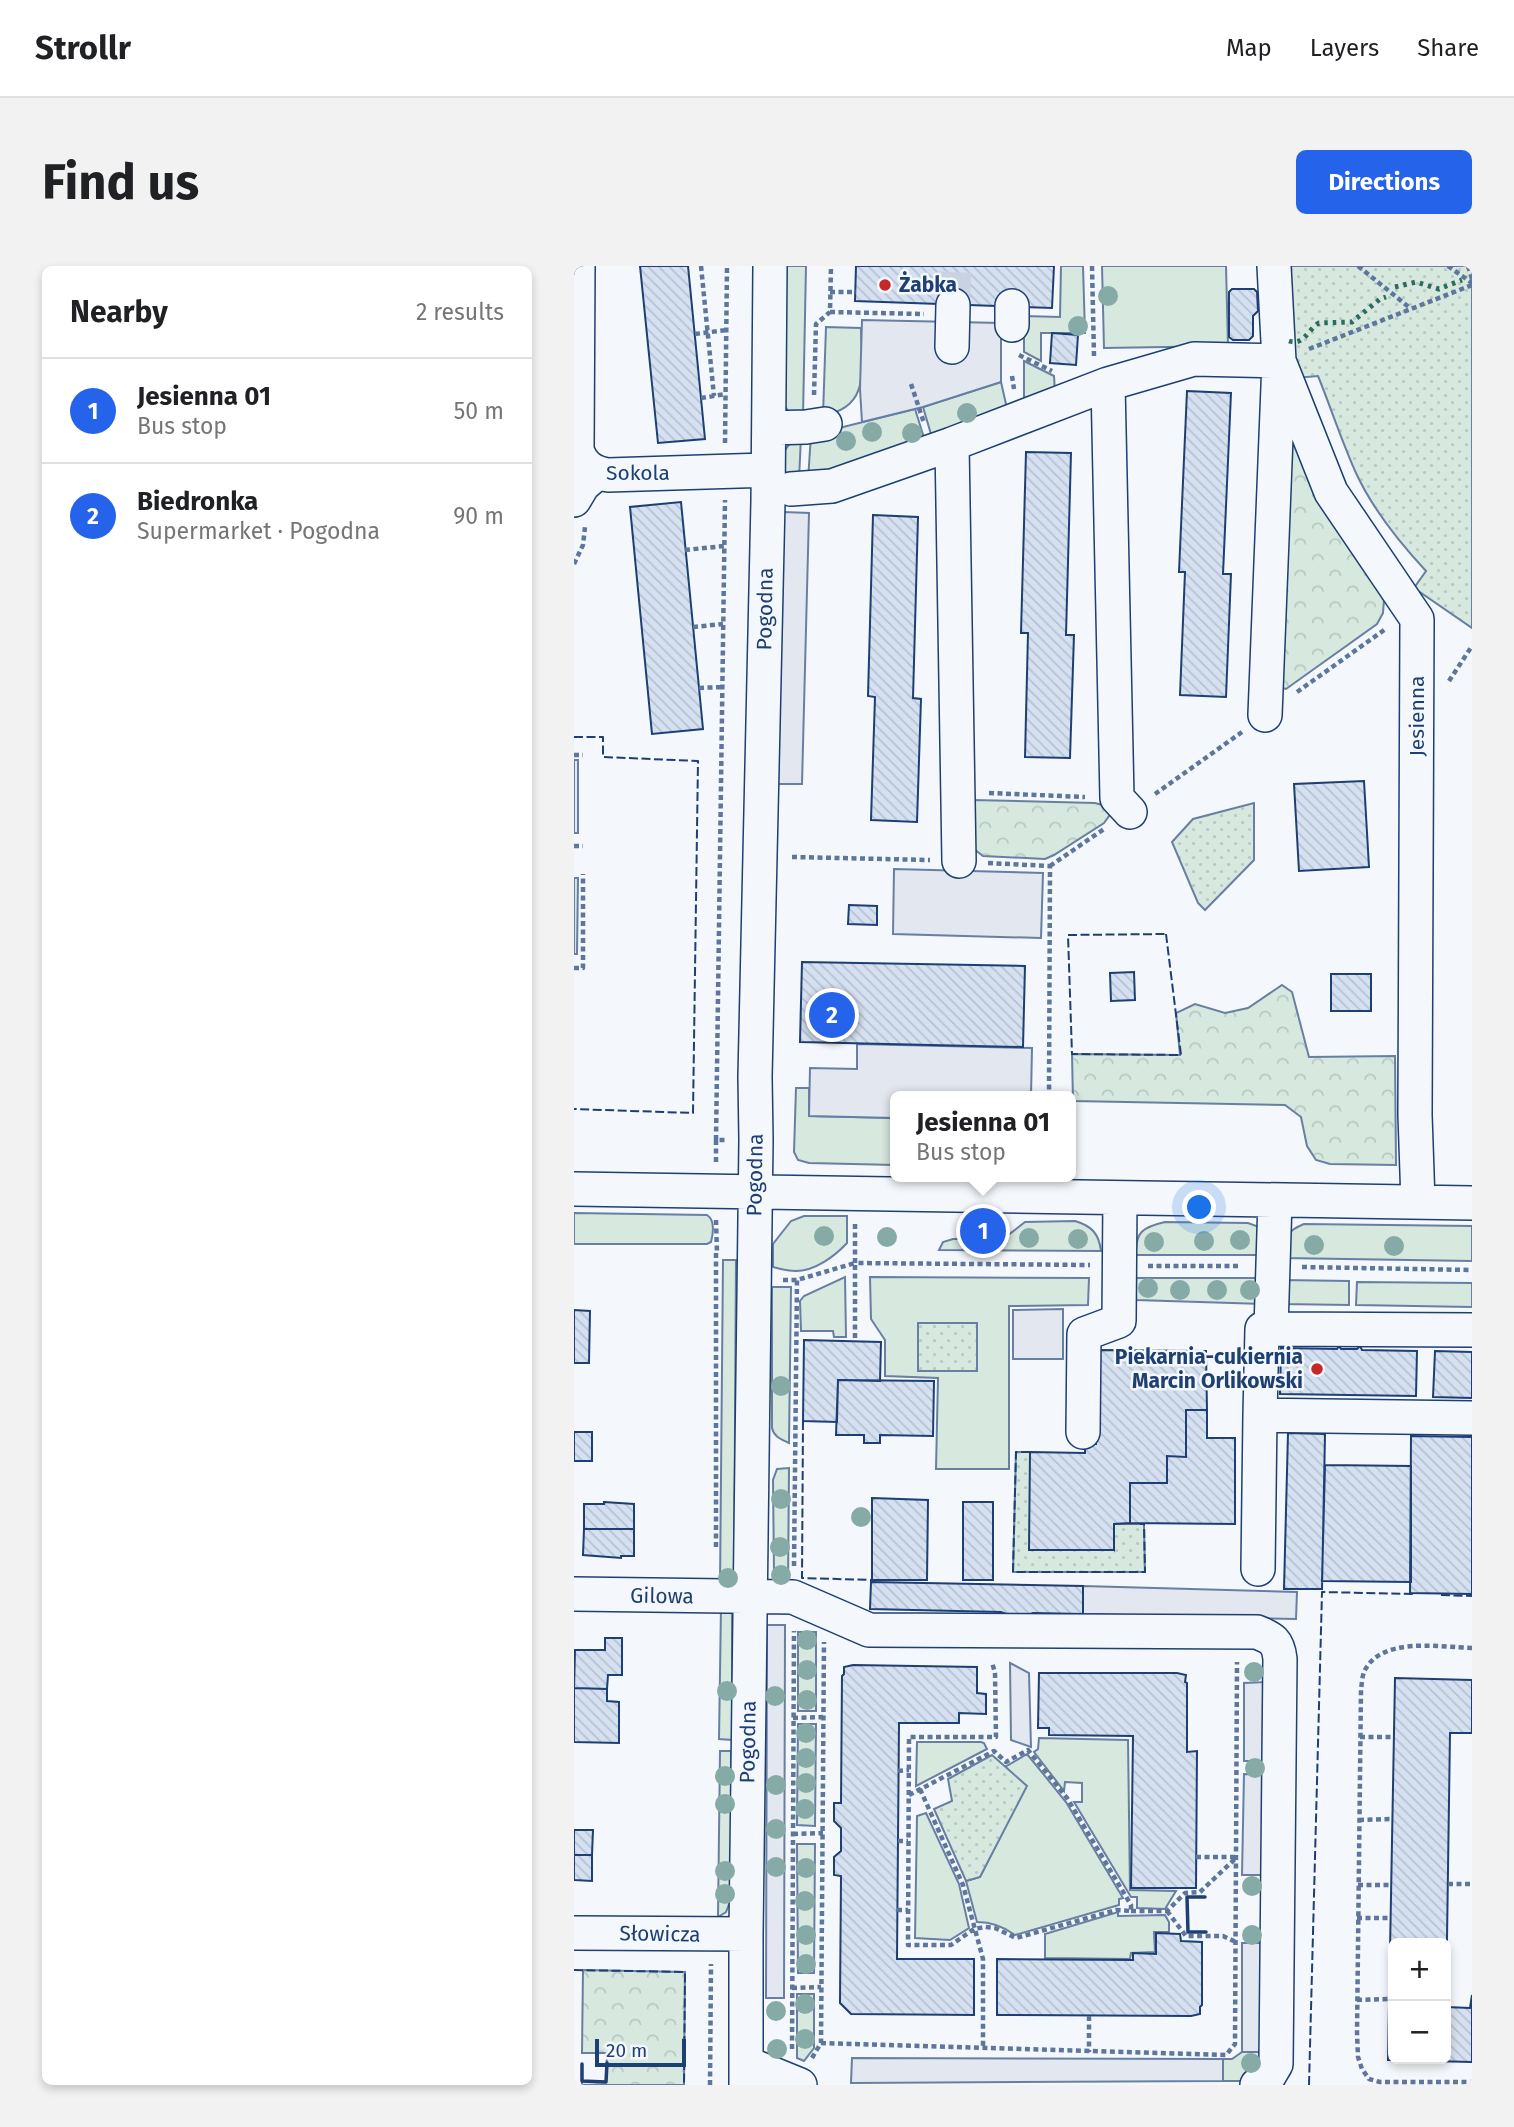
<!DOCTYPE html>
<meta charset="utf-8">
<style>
:root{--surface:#fff;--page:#f2f2f2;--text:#202124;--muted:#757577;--line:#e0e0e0;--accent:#2563eb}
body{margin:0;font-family:"Fira Sans",sans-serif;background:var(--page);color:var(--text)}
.controls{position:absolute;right:21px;bottom:21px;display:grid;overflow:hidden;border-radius:10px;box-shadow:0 4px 10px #0003}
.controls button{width:63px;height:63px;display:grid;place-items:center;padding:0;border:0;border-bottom:2px solid var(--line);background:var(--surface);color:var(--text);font:35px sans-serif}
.scale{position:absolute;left:21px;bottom:18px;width:91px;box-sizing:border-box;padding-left:7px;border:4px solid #1d3f73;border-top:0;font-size:19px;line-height:24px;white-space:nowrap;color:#1d3f73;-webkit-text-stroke:5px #f4f7fb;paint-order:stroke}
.you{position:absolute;left:626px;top:942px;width:24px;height:24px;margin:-18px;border:5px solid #fff;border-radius:50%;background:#1a73e8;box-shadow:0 0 0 10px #1a73e833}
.badge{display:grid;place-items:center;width:46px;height:46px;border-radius:50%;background:var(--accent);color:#fff;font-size:23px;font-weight:700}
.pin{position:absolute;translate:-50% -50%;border:4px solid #fff;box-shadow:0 2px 7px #0006}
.popup{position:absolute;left:316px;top:825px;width:186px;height:91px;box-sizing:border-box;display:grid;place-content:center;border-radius:10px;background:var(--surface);filter:drop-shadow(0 2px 5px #0005);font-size:23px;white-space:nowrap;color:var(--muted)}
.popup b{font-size:26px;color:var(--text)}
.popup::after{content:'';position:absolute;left:50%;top:100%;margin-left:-14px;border:14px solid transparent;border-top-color:var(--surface)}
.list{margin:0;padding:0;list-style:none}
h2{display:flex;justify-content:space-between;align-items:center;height:91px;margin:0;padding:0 28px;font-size:30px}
h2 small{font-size:23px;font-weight:400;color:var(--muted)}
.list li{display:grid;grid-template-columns:46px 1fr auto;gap:21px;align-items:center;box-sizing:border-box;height:105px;padding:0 28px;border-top:2px solid var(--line)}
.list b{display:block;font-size:26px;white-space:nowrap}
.list p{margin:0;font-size:23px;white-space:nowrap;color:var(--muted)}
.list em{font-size:23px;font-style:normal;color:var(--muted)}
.map{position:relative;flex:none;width:898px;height:1819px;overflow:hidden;border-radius:10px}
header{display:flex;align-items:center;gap:42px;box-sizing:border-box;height:98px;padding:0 35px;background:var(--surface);border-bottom:2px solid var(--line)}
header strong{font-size:33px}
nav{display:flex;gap:38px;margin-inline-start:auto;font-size:24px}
.intro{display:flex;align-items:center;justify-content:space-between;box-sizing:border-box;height:168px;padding:0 42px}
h1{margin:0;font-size:49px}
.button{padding:18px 32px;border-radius:10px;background:var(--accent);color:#fff;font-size:24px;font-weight:700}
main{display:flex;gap:42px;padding:0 42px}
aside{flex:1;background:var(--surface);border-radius:10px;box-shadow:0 4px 10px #0003}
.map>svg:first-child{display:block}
</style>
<header>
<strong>Strollr</strong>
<nav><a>Map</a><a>Layers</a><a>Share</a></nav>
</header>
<div class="intro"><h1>Find us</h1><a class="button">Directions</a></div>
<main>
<aside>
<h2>Nearby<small>2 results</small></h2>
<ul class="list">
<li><span class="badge">1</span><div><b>Jesienna 01</b><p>Bus stop</p></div><em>50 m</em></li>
<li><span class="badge">2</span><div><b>Biedronka</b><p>Supermarket · Pogodna</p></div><em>90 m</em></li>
</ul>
</aside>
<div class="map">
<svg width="898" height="1819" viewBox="0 0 898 1819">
<defs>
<pattern id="forest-crowns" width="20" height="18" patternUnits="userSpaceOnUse" patternTransform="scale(1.75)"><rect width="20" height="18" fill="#d7e8df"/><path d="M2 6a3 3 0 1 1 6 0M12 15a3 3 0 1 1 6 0" fill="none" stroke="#b8c8c3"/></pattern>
<pattern id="park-dots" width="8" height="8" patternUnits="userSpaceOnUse" patternTransform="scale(1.75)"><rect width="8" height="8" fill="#d7e8df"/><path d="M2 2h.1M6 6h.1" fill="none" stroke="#b8c8c3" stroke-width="1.8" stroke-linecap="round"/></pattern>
<pattern id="building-back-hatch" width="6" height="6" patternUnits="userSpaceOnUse" patternTransform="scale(1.75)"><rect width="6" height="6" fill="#d5e0f0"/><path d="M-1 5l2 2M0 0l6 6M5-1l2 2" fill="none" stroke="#b6c1d1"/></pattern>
</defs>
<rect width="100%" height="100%" fill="#f4f7fb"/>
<path fill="#d7e8df" stroke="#687fa3" stroke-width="2" d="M209,0H232L229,150L215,146L210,139Z
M487,0H509L511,67H467V95L450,86V50L486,51Z
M528,0H652L654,80L530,82Z
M252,61L287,62C287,100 298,142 249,149Z
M450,95L480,110L481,126L461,137L450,131Z
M427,116L432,138L429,144L359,175L349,141Z
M341,143L352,178L234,214L237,169Z
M227,170L225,214L208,207C210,187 208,180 227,170Z
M0,612H4L3,688H0Z
M222,822H235V850L321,852V899L235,897L224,894L220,886Z
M0,947L133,949C141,954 139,968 137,976L133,978H0Z
M230,950H273V977C261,990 241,1005 222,1005C215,1005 206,1003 199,1001V978L217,955Z
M501,955C518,960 525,968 527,985L365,984L369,976L379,973H416L433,970L451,956Z
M591,956L674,957L685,961L691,989H562C561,966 569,961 591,956Z
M730,958L898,960V995L709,992C712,972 710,966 730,958Z
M149,994H162L160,1321L146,1320Z
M271,1011L272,1071H260L259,1065H227L226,1035L230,1030Z
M296,1011L515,1012L514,1039L435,1040V1203H362L364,1112L311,1110V1074L297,1053Z
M562,1012H689V1038L562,1034Z
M708,1014L775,1015V1039L707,1038Z
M783,1016L898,1017V1041L782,1039Z
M198,1021H217L215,1177C207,1173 200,1171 198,1162Z
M215,1202L214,1319L203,1315L200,1307L199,1214L203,1203Z
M147,1340L155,1342L158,1348V1474L145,1473Z
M224,1366H242V1445H224Z
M224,1458H242L241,1560L223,1559Z
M465,1472L554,1474L556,1624L602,1625L591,1643L563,1642V1631H557L500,1536H508V1517L491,1516L490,1525L460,1486L464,1483Z
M343,1476H407L410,1477L413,1483L342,1520Z
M146,1485H157V1633L152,1646L144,1651Z
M453,1488L492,1536L549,1632L545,1633V1639L441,1669C429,1660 418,1656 403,1656L392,1615L406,1611L452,1520L431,1501Z
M352,1547L385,1618L395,1662L376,1674L341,1672L343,1550Z
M223,1578H241L240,1707H224Z
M544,1646V1650L591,1649L595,1656V1666H580L581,1686L557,1687L556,1693L471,1692V1668Z
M223,1728H240V1782L230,1795L223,1792Z
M668,1786H693V1798L669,1815H649V1793H658Z"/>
<path fill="url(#forest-crowns)" stroke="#687fa3" stroke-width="2" d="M717,170L810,334L809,347L803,358L712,423L705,421Z
M399,534L521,537L532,540L536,545L535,550L530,557L480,589L471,593L409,590L400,583Z
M708,719L718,726L735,791L821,790L822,899L756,898L742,894L733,880L727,851L711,839L499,835L498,788L606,789L602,747L621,738L651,747L674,742Z
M9,1704L111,1706L110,1819H8V1815L32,1816L33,1787H8Z"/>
<path fill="url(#park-dots)" stroke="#687fa3" stroke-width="2" d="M704,0H898V362L840,322L852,305C825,276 799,244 782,207C768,176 757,142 744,110L722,112Z
M680,537V594L631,644L624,637L598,576L619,553Z
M344,1057H403V1105H344Z
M442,1186H457L540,1284V1258H570L571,1306H439Z
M418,1489L453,1520L406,1611L392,1615L360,1543L378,1535L374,1513Z"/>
<path fill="#e3e8f0" stroke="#687fa3" stroke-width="2" d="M288,54L427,57V116L349,141L288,156L286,123Z
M210,246L235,247L228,518H204Z
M0,494H4V567H0Z
M320,603L469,607L467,672L319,668Z
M283,778L458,782L457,830H322L321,852L235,850L236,802L283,803Z
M489,1043V1093H439V1044Z
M509,1320L723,1326L722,1353L509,1348Z
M193,1359H211L210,1732H192Z
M436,1397L455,1407L457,1481L437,1474Z
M692,1416L693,1495H670V1417Z
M670,1508L692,1509L691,1609H668Z
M668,1677H692L693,1786H668Z
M278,1792L649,1793V1815L277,1817Z"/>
<path fill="url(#building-back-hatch)" stroke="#1d3f73" stroke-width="2" fill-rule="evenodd" d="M66,0H114L131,173L84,177Z
M282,0H480L478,42L281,35Z
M658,23H680L683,26L684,45L679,50V70L675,74H659L655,71V26Z
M478,67L504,69L502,99L476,97Z
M613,125L657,127L649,308H657L652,431L606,429L611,306H605Z
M452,186L497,187L492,369H500L496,492L451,491L454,367H447Z
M107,236L129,463L78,468L56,241Z
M299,249L344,251L339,432L347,433L343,556L297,554L301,431L294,430Z
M790,515L795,601L725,605L720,518Z
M275,639L303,640V659L274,658Z
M228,696L451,700L449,781L226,776Z
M560,706L561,734L537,735L536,707Z
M757,708H797V745H757Z
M0,1044L16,1045L15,1097H0Z
M230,1074L307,1076L306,1115L264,1114L263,1156L229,1155Z
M765,1080L767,1083H783L786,1080L788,1084L843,1085L842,1130L706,1128L707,1082L763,1083Z
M524,1084L632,1085L633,1144H612V1191L593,1190V1217H556V1257L540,1258V1284H455L456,1186L511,1187V1178H522Z
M861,1085L898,1086V1132L859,1131Z
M264,1114L360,1115L359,1170L306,1169V1177H290V1169H262Z
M612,1144H633V1172H661V1258L556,1257V1217H593V1190L612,1191Z
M0,1166H18V1195H0Z
M714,1167L751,1168L748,1323H710Z
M837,1170L898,1171V1328L836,1327Z
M751,1199L837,1200V1316L748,1315Z
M298,1232L354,1234L353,1314H298Z
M30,1236L60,1238V1263H10V1238H30Z
M389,1236H419V1314H389Z
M10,1263H60V1290H47V1292L9,1289Z
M297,1316L509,1320V1348L459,1347L445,1353L427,1346L296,1343Z
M31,1372H48V1409H34L33,1423L0,1422L1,1384H31Z
M279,1399L403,1401V1427L412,1428V1448L385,1447V1457H325L323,1693H400V1749L277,1748L266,1737L267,1610L260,1609V1591L267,1585V1562L260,1555V1537H267L268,1410L270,1408V1401Z
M465,1407H603L612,1409L611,1416L613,1417V1486L623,1485L622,1622H557L559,1470L475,1469V1462H464Z
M821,1412L898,1414V1467H876L872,1741L896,1742L898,1729V1796L814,1794ZM819,1677H872V1793H819Z
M0,1422L33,1423V1435L45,1436V1477L0,1476Z
M0,1564H19L18,1589H0Z
M0,1589H18V1615L0,1614Z
M582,1667L606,1668L607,1675L628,1676V1739L626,1741V1748L617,1750L423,1749V1693L559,1694V1687L582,1688Z"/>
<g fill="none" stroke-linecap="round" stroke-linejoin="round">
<path stroke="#c9d2e0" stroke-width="33" stroke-dasharray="33 17" stroke-linecap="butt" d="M379,39L381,0"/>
<g stroke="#1d3f73" stroke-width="36">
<path id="minor" d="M4,0L3,184C8,199 18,207 34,209L194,204
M700,0L705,95L757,226L843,353L841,849L844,936
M438,40V59
M378,81L379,39
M534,118L543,532L556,546
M195,162L232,161L251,158
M378,178L385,595
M217,223L258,220L378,178L534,118L620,93L705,95L691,449
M0,234L9,219L23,207
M0,923L898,937
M697,1063L701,934
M898,1064L688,1063L686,1149L898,1152
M509,1166L510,1068L545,1055L546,932
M684,1303L686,1149
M0,1328L219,1331L295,1364L683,1366C698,1372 704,1375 706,1393L702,1798L692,1815L683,1819
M0,1667L172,1668
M172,1797L226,1819
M172,1819V1668L182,874L181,811L194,235L196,0"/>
</g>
<path stroke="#5e769c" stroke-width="4.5" stroke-dasharray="5 3.5" stroke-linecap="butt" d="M127,0L140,130
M518,0L520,90
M784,0L836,42
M874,0L898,17
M894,0L898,13
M256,26H282
M256,46L350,48
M121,68L153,64
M735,83L898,19
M445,89L478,105
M438,110L440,123
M337,118L350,157
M240,129L242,58L256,46L257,0
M127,132L152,128
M151,177L153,0
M111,284L150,280
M0,298L9,279L11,261
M119,361L149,358
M875,415L898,380
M125,422L147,421
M723,426L813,362
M0,489H9
M415,527L511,531
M581,528L668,466
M0,580H9
M218,591L356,594
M414,597L476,600L475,830
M476,600L530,563
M0,702H9V608
M142,874L151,234
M142,896V874H153
M142,954L143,987
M281,958V997L516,999
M142,987V1283
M574,1000H667
M728,1001L898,1004
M209,1014H223L281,997V1075
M220,1300L223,1014
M898,1382C866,1381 806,1370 790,1406C788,1411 788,1418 787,1423L783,1767L784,1791L788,1803L795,1813L806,1816H898
M219,1452L249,1451
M786,1471H820
M324,1505L335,1504
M346,1523L389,1619L409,1693V1782
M335,1529L420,1485L432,1496L454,1484L493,1532L557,1639V1645L542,1644L442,1672L421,1662L411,1661L400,1663L377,1679H334L335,1471H422L421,1407L418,1396
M785,1554L818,1553
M219,1568L249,1567
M324,1575H334
M622,1591H662
M874,1618H898
M784,1619H817
M323,1644H334
M557,1645H593L611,1627L626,1626L662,1592
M593,1645L612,1670H649L662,1676
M783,1652H817
M218,1722L247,1721
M783,1734L815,1733
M515,1750V1786
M247,1777L652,1789L661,1778L663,1396
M218,1783L220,1365
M238,1792L247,1777L250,1376
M136,1819L137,1698"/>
<use href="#minor" stroke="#f4f7fb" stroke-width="33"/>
<path stroke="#2c6c60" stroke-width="5" stroke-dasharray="3.5 5" stroke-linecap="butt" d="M821,21L842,16L865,23L888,14
M715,75C730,80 734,63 745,57L778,56L806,33L812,31"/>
<path stroke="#1d3f73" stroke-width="2" stroke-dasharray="9 3.5" stroke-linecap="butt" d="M0,471H29V491L124,495L119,847L0,843
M592,668L607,789L498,788L494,669Z
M229,1155L228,1312L298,1314
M456,1186H442L439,1306H571L570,1258H566
M867,1329L898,1330
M0,1704L111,1706L110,1819
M735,1819L748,1326L839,1328"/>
<path stroke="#1d3f73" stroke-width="3.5" d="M631,1631H613L614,1666H632
M8,1798V1815L32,1816L33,1797"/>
</g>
<g fill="#86aba6">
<circle cx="534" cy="30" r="10"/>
<circle cx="504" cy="60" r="10"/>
<circle cx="393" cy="147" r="10"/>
<circle cx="298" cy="166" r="10"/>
<circle cx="338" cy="167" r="10"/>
<circle cx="272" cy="175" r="10"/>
<circle cx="250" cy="970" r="10"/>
<circle cx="313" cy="971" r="10"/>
<circle cx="455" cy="972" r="10"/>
<circle cx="504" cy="973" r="10"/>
<circle cx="666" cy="974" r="10"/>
<circle cx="630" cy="975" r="10"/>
<circle cx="580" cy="976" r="10"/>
<circle cx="740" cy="979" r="10"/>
<circle cx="820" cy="980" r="10"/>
<circle cx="574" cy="1022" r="10"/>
<circle cx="606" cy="1024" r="10"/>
<circle cx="643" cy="1024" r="10"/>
<circle cx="676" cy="1024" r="10"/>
<circle cx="207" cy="1120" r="10"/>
<circle cx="207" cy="1233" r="10"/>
<circle cx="287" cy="1251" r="10"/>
<circle cx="206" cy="1281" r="10"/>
<circle cx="207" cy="1309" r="10"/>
<circle cx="154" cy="1312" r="10"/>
<circle cx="233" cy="1374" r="10"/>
<circle cx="233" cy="1404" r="10"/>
<circle cx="680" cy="1406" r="10"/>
<circle cx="153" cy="1425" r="10"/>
<circle cx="201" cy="1430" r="10"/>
<circle cx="233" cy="1434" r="10"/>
<circle cx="232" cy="1467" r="10"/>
<circle cx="232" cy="1492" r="10"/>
<circle cx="681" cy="1502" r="10"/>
<circle cx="151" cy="1510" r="10"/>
<circle cx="232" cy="1517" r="10"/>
<circle cx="202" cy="1519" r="10"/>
<circle cx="151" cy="1538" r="10"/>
<circle cx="231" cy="1543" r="10"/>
<circle cx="202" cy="1563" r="10"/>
<circle cx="202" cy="1601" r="10"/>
<circle cx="232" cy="1602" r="10"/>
<circle cx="151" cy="1605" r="10"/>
<circle cx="678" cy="1620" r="10"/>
<circle cx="151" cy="1628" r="10"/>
<circle cx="231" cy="1635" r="10"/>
<circle cx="232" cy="1669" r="10"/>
<circle cx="678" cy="1669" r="10"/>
<circle cx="232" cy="1698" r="10"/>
<circle cx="231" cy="1738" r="10"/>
<circle cx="202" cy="1745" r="10"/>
<circle cx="231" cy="1773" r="10"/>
<circle cx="203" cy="1783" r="10"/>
<circle cx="677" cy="1797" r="10"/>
</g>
<g fill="#c62828" stroke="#f4f7fb" stroke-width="2.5">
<circle cx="311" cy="19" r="7"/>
<circle cx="743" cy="1103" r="7"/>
</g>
<g text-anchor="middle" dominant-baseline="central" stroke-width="5" stroke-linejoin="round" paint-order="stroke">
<g font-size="21" font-weight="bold" fill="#1d3f73" stroke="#f4f7fb" text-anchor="start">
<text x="325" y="19">Żabka</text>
<text x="729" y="1091" text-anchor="end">Piekarnia-cukiernia<tspan x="729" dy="24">Marcin Orlikowski</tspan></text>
</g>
<g font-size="21" fill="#1d3f73" stroke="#f4f7fb">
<text x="64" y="207">Sokola</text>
<text transform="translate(191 343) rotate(-89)">Pogodna</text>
<text transform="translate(843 450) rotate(-90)">Jesienna</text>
<text transform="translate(181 909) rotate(-89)">Pogodna</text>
<text transform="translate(88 1330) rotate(1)">Gilowa</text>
<text transform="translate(174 1476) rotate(-89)">Pogodna</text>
<text transform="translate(86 1668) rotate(1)">Słowicza</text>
</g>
</g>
</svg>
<div class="controls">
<button>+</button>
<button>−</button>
</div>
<div class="scale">20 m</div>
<div class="you"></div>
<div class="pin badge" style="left:409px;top:965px">1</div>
<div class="popup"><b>Jesienna 01</b>Bus stop</div>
<div class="pin badge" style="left:258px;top:749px">2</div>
</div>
</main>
